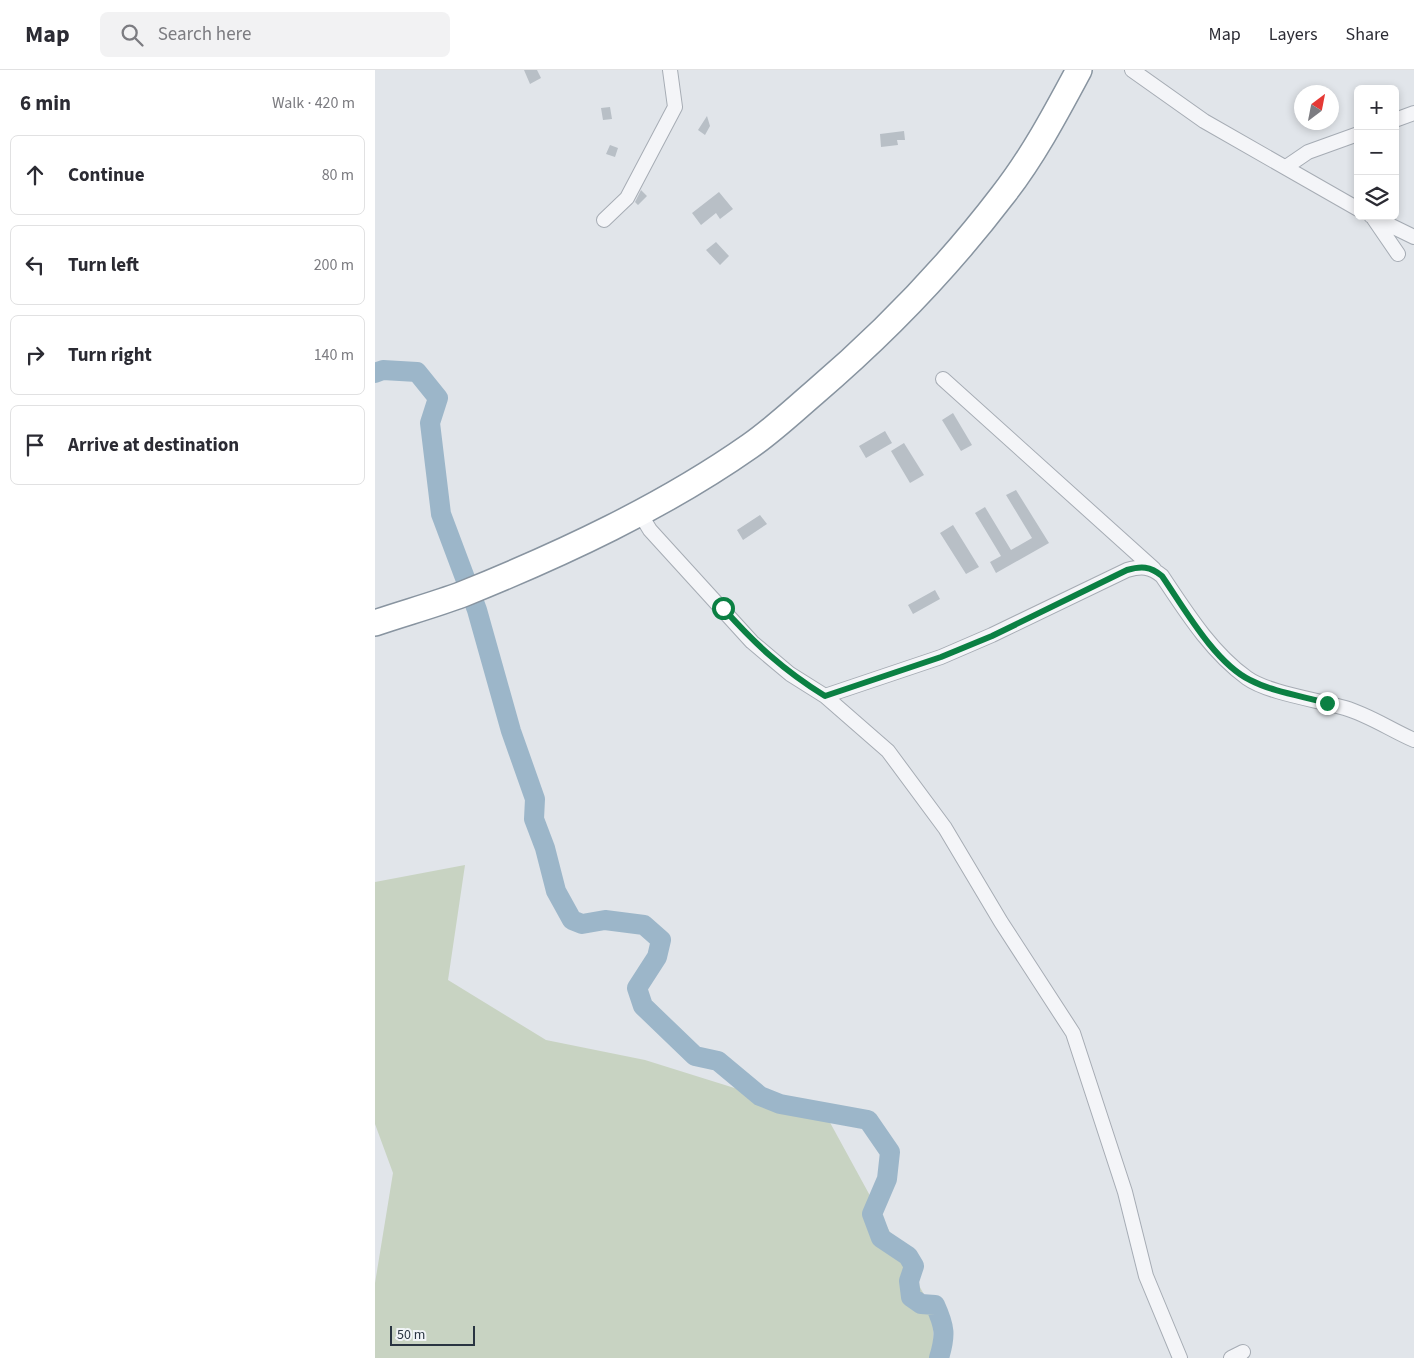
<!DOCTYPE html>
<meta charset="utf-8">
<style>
:root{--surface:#fff;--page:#f2f2f3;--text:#2b2b33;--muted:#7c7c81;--line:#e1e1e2}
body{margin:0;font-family:"Source Sans 3",sans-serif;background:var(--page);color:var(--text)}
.controls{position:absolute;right:15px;top:15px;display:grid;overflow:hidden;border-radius:8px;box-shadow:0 2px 8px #0003}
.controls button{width:45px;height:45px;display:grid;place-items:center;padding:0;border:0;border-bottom:1px solid var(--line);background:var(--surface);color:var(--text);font:25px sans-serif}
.compass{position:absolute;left:919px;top:15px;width:45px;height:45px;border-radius:50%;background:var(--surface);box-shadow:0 2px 8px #0003;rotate:32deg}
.scale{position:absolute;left:15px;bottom:12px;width:85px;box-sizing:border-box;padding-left:5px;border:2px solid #293441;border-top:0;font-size:14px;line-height:18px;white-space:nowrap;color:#293441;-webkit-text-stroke:4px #f1f4f7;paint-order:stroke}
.stop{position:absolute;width:15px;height:15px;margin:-11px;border:4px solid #0b8043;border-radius:50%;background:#fff}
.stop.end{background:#0b8043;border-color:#fff;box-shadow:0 1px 5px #0008}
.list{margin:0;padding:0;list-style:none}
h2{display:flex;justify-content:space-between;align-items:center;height:65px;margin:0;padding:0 20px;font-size:21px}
h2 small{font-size:16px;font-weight:400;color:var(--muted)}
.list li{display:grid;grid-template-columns:32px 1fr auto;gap:15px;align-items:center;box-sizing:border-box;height:80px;margin:0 10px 10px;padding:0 10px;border:1px solid var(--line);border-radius:8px}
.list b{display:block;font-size:19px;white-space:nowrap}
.list em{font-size:16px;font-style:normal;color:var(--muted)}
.icon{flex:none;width:28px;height:28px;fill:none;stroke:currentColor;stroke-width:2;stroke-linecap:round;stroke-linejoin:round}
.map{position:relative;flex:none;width:1039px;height:1288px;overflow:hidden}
header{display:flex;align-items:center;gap:30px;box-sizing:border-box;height:70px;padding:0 25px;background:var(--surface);border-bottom:1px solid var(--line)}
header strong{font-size:24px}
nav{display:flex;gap:28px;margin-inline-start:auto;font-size:18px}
.search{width:350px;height:45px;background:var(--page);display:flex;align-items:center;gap:12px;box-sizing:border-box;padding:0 18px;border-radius:8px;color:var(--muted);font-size:19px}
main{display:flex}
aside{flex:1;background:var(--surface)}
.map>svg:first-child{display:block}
</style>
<header>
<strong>Map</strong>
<div class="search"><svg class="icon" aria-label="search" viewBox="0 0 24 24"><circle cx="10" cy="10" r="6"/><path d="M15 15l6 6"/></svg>Search here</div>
<nav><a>Map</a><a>Layers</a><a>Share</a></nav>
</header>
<main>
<aside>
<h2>6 min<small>Walk · 420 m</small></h2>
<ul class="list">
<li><svg class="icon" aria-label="ahead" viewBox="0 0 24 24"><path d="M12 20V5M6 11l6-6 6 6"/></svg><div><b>Continue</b></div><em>80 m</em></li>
<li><svg class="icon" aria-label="left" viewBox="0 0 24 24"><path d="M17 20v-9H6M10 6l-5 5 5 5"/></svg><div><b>Turn left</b></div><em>200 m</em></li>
<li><svg class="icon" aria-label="right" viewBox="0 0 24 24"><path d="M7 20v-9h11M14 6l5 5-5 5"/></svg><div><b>Turn right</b></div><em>140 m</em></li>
<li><svg class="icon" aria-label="arrive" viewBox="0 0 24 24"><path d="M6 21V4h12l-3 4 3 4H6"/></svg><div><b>Arrive at destination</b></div></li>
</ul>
</aside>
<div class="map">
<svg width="1039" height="1288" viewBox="0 0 1039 1288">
<rect width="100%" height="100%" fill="#e1e5ea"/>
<path fill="#c8d3c2" d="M90,795L73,910L171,970L270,990L452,1047L558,1241L559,1288H0V1213L18,1103L0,1054V812Z"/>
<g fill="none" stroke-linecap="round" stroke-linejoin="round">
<path stroke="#9cb6c9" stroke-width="20" d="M0,303L8,300L42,302L63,328L55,353L66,444L102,540L136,661L160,729L159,749L170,778L181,821L197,850L207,854L230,850L269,855L286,870L282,887L262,918L268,936L320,986L343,991L385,1026L405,1034L493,1050L515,1082L512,1109L497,1144L506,1168L533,1186L539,1196L534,1211L536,1227L546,1234L560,1235C570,1257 571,1265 564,1288"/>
</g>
<path fill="#b8bfc6" d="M149,0H162L166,8L155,14Z
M235,37L237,49L228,50L226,38Z
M332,46L335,56L330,65L323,60Z
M529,61L530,70H522L523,75L506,77L505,64Z
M235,75L243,78L240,87L231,84Z
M266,120L272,126L263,135L260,132Z
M344,122L358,139L345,149L341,143L326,155L317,143Z
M341,172L354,186L345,195L331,180Z
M578,343L597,375L586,381L567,350Z
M510,361L517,373L491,388L484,376Z
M529,373L549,405L535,413L516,381Z
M641,420L674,473L621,503L615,492L626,486L600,443L610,437L636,480L657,468L631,425Z
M385,445L392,454L368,470L362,460Z
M578,455L604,497L591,504L565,463Z
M560,520L565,529L538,544L533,535Z"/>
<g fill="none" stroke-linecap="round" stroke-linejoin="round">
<g stroke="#a6acb4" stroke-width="16">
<path id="street" d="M757,0L829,51L983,139
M1020,50L1039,43
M911,97L933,82L983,64
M996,146L1039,167
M999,149L1023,184
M229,150L252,128L300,37L295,0
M568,309L779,499
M264,442L275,460L377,572L415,604L450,626L566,587L617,565L752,500C766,496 775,496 787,506C811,542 836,582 872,608C893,623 943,630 970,638C994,645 1016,660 1039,670
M450,626L513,681L570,758L626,852L698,963L750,1122L771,1206L805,1288
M856,1288L868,1282"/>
</g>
<g stroke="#8894a0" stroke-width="28">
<path id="highway" d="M0,553C29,543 59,535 88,524C187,484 288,437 375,376C398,360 418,341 439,323C508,264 572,198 627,126C657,88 681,43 704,0"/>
</g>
<use href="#street" stroke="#f4f5f8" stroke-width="14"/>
<use href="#highway" stroke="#fff" stroke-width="25"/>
</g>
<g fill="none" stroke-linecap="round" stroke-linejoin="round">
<path stroke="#0b8043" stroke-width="6" d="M348,538C380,574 408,600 450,626L566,587L617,566L752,500C766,496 775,496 787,506C809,538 840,593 875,610C898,622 927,626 952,633"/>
</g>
</svg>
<div class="controls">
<button>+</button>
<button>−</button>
<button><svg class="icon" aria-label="layers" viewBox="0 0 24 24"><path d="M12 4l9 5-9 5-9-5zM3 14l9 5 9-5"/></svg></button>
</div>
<svg class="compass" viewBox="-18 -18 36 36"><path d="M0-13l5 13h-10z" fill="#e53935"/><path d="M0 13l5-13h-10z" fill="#7c7c81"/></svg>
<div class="scale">50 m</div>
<div class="stop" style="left:348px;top:538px"></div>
<div class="stop end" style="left:952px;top:633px"></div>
</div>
</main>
